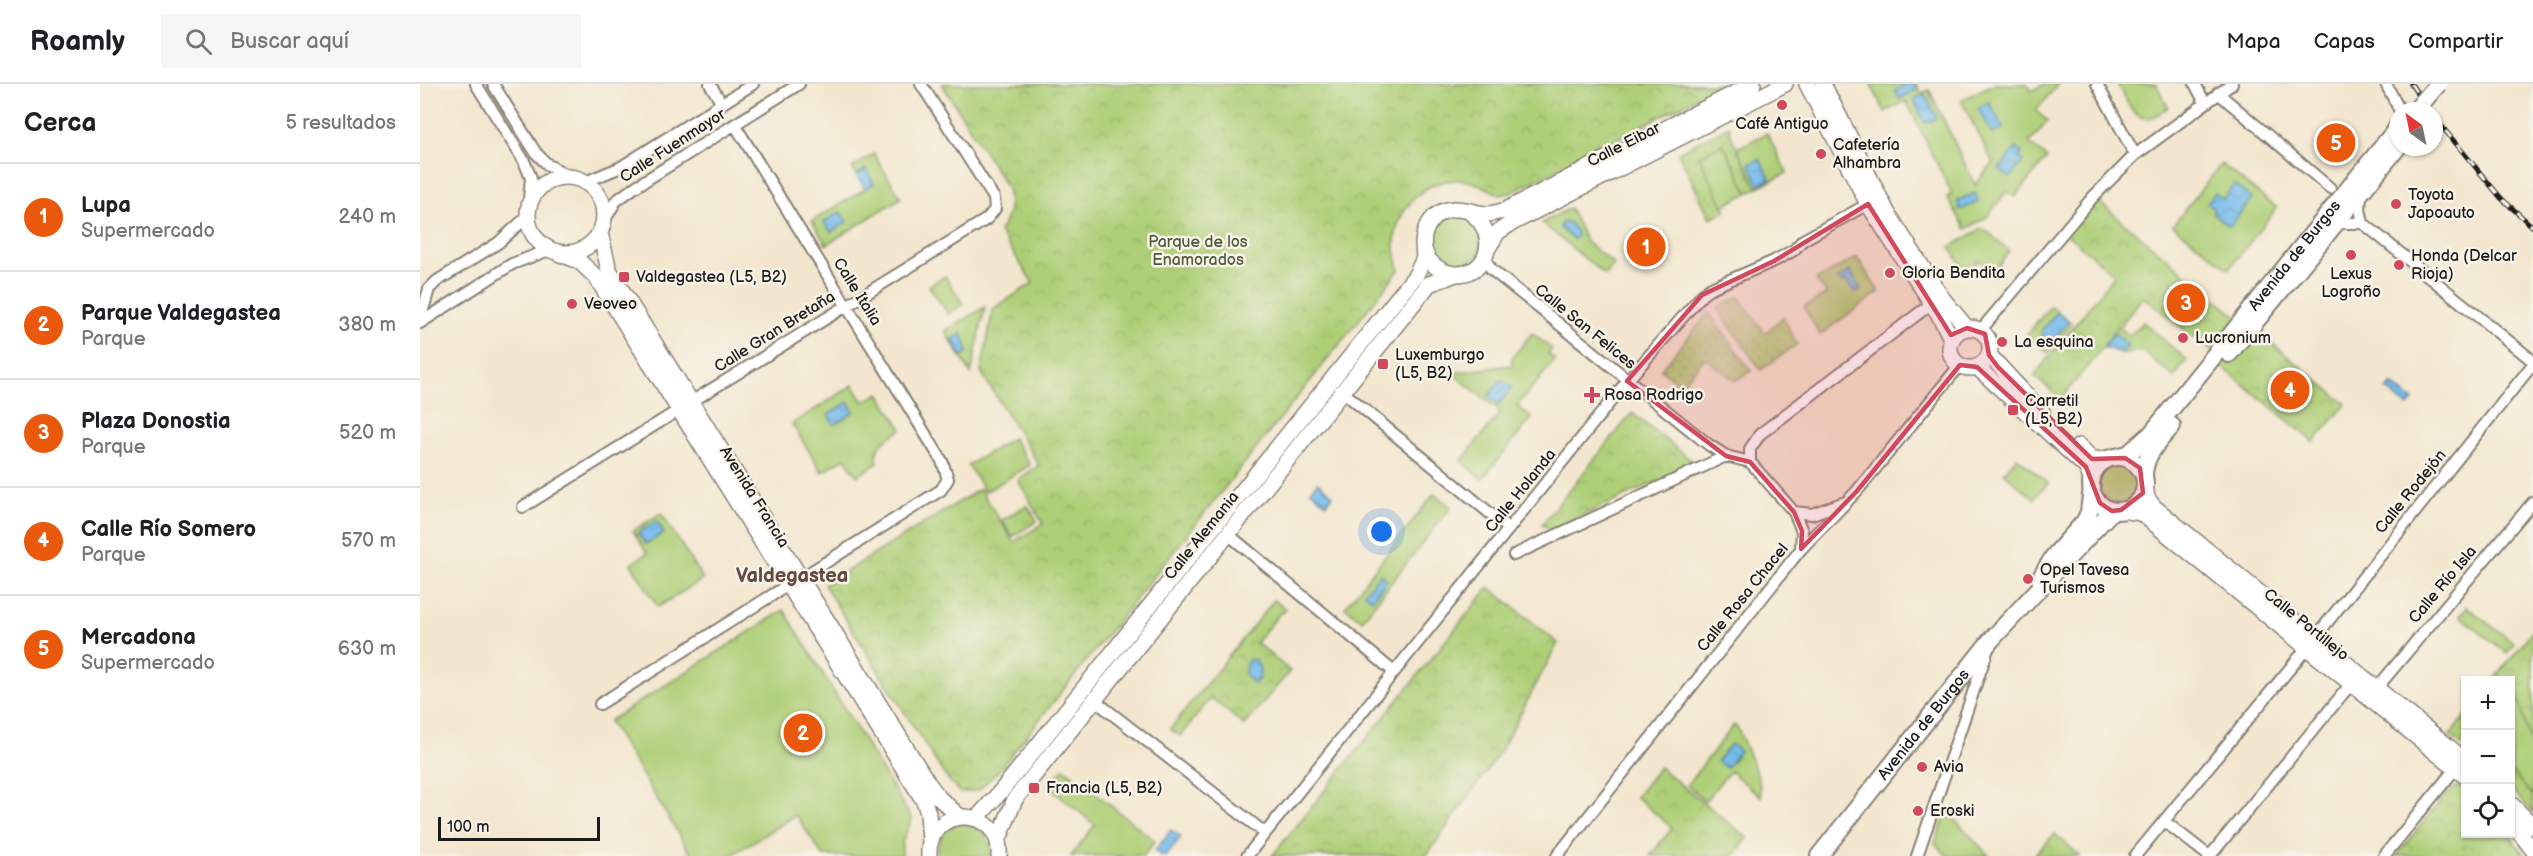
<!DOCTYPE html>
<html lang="es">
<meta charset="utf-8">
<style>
:root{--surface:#fff;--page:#f6f6f6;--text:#202124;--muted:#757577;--line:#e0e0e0;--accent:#ea580c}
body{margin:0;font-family:"Balsamiq Sans",sans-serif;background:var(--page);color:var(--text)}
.controls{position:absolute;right:18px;bottom:18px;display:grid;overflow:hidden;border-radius:0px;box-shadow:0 2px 4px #0004}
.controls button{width:54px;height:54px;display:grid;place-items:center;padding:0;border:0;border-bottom:2px solid var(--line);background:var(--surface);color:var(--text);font:30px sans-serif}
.compass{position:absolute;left:1969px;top:18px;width:54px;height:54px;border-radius:50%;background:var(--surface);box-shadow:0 2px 4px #0004;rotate:327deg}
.scale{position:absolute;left:18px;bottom:15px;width:162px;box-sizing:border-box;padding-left:6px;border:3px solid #1c1c1c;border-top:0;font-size:16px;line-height:21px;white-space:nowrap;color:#1c1c1c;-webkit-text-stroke:4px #f7f3e8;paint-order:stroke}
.you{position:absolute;left:962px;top:448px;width:21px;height:21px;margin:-15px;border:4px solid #fff;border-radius:50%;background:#1a73e8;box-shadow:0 0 0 9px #1a73e833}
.badge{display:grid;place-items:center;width:39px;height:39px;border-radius:50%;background:var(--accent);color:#fff;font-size:20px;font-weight:700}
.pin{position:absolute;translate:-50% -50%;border:3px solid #fff;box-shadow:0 2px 6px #0006}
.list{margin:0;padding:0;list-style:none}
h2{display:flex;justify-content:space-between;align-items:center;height:78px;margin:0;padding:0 24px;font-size:26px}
h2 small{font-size:20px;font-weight:400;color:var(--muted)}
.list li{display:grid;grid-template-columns:39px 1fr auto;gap:18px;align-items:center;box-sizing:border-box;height:108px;padding:0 24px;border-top:2px solid var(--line)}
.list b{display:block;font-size:22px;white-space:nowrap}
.list p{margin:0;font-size:20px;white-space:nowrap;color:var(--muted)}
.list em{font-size:20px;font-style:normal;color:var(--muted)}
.icon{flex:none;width:33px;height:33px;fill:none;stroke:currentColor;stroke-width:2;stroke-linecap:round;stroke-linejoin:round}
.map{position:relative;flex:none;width:2113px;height:772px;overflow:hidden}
header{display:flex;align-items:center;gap:36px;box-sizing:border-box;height:84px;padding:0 30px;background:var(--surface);border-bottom:2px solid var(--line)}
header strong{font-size:28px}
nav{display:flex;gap:33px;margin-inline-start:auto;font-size:21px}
.search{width:420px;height:54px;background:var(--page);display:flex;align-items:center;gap:15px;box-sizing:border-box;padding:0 21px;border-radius:0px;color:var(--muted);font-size:22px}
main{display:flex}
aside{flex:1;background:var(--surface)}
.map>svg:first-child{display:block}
</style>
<header>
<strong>Roamly</strong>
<div class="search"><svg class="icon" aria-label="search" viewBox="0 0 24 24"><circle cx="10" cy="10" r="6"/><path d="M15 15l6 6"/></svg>Buscar aquí</div>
<nav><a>Mapa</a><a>Capas</a><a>Compartir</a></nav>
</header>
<main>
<aside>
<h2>Cerca<small>5 resultados</small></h2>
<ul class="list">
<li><span class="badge">1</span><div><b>Lupa</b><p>Supermercado</p></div><em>240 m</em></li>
<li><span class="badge">2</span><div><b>Parque Valdegastea</b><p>Parque</p></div><em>380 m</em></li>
<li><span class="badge">3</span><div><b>Plaza Donostia</b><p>Parque</p></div><em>520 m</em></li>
<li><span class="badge">4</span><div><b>Calle Río Somero</b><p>Parque</p></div><em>570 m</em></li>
<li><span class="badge">5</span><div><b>Mercadona</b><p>Supermercado</p></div><em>630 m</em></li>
</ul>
</aside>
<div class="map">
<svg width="2113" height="772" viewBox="0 0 2113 772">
<defs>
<pattern id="grass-dots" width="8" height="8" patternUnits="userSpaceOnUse" patternTransform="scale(1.5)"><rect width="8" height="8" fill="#aecf77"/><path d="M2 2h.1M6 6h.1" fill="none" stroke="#95b166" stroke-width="1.8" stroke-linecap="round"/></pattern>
<pattern id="park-crowns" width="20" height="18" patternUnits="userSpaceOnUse" patternTransform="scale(1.5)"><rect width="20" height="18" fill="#aecf77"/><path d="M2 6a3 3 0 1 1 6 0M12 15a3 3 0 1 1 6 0" fill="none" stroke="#95b166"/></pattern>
<pattern id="water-waves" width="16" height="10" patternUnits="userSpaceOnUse" patternTransform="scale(1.5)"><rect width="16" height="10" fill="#75bced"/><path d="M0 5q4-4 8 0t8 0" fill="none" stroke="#65a1cb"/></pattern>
</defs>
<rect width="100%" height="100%" fill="#f7f3e8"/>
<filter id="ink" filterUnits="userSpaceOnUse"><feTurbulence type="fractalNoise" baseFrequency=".0167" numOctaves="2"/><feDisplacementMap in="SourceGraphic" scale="12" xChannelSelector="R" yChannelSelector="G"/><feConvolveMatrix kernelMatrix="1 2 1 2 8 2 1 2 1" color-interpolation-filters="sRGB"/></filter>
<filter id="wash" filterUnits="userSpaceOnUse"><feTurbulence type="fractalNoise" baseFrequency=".008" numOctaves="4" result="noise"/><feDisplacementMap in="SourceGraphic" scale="24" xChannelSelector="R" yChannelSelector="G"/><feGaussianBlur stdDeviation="1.35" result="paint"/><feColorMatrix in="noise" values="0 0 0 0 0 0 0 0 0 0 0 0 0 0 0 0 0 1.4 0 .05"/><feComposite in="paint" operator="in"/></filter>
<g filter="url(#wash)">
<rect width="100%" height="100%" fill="#f3e6ce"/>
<path fill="url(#grass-dots)" stroke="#65764a" stroke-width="1.5" d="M1309,42L1312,54L1337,104L1328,109L1303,60L1279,72L1306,127L1290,134L1258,68Z
M1319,213L1345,249L1363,233L1377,260L1341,286L1297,224Z
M1289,229L1331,287L1315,297L1285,274L1260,302L1241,285Z"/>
<path fill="url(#park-crowns)" stroke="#65764a" stroke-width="1.5" d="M522,0H1304L1091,109L1080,111C1067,104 1052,95 1037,96C1001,97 974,127 975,163C975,170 978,178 979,186L579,686L559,706L540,709L523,689L404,501L560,405L594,458L623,440L598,396L619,381L561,288L573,225L613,199L579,147C590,133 591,121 587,104Z
M1673,113L1822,237L1795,270L1723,213L1641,315L1614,292L1695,191L1644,148Z
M1832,243L1926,320L1894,358L1800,281Z
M1212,329L1276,380L1131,446L1122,440Z
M607,421L617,437L592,453L582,436Z
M1069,503L1138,559L1080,668L1006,772H852Z
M854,516L866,525L863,529L861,528L836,558L870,587L824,641L791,614L760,652L750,645Z
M2113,547V729L2091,705L2090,596H2074Z
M2045,633V664L2030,651Z
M1239,683L1328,754L1314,772H1230L1252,744L1216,713Z
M2036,703L2045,705L2046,750H2088L2106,772H1976L2027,709Z
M1635,750L1660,772H1618L1615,770Z"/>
<path fill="#aecf77" stroke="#65764a" stroke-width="1.5" d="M1497,0L1501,9L1509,6L1555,101L1573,79L1541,16L1573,0H1607L1611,7L1625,0H1638L1616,27L1628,37L1609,59L1627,74L1595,113L1587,107L1566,134L1546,145L1527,113L1532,110L1486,17L1465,28L1451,1Z
M1697,0H1736L1748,23C1719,49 1711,25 1697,0Z
M1347,49L1367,89L1337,104L1317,64Z
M1303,60L1328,109L1303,122L1279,72Z
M454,70L481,114L406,161L392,137L445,105L432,84Z
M1801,80L1857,124L1809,185L1753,141Z
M1150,124L1166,158L1194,180L1185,191L1122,139Z
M1009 158a26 26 0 1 1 52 0a26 26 0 1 1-52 0Z
M1561,145L1566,146L1589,167L1574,188L1559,176L1547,190L1530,163Z
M1437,173L1459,208L1400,251L1384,223L1407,210L1396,196Z
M525,192L543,220L528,230L509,202Z
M1631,222L1652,239L1628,269L1606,251Z
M565,223L551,290L525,247Z
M1723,238L1767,276L1754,293L1722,267L1701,269L1683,263L1698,242L1710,252Z
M1112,249L1132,265L1128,270L1135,276L1097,322L1112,334L1062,395L1041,377L1081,328L1032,289L1092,281V274Z
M433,301L444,318L459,309L482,345C467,355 453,359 458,379L437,392L425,374L402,388L372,340Z
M593,354L610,381L565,408L548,381Z
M1597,373L1628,399L1614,415L1584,389Z
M1679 400a20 20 0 1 1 40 0a20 20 0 1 1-40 0Z
M1014,410L1031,423L942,536L925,523Z
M241,429L283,495L238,523L211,480L227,469L213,447Z
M2047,523L2094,559L2087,569L2040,532Z
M364,526L492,735L482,758V772H403L376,731L310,772H272L189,637Z
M2093,594L2113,668V712L2091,687L2090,597Z
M1314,641L1318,645L1339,695L1341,713L1310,687L1285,717L1267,701Z
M644,684L735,757L723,772H651L675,741L628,702Z
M1527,727L1569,772H1527L1515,759Z
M541,739C559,741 573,752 571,772H516C519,754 522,744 541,739Z"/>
<path fill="url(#water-waves)" stroke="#486c84" stroke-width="1.5" d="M1488,0H1494L1497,6L1479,15L1475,7Z
M1505,10L1517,34L1505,39L1493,15Z
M1569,18L1583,44L1572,50L1558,24Z
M1596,64L1602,69L1599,74L1603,77L1590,94L1579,85Z
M1340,75L1350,95L1339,101L1329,80Z
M446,85L454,100L445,105L436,91Z
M1815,101L1832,115L1809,143L1793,129L1794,125L1787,119L1795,109L1803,115Z
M1555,109L1559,118L1540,126L1537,117Z
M420,128L427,138L411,148L404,138Z
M1142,138L1150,139L1156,147L1157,152L1153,155L1140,144Z
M1430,187L1441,205L1436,209L1425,196L1422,199L1417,195Z
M1637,228L1649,237L1634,255L1625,256L1622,251V246Z
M542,249L548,268L542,272L532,256Z
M1694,249L1708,261L1701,269L1683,263Z
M1081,296L1092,304L1079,320L1068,312Z
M1972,300L1993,316L1988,323L1967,306Z
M428,318L434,328L414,341L408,331Z
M898,398L913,411L906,420L891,406Z
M237,437L244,449L226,460L218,449Z
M960,490L967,496L952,515L944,509Z
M830,575L836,576L840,585L839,595L834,600L825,591L826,580Z
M1311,660L1320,667L1306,684L1297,677Z
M751,746L761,753L746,772H741L735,767Z"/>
</g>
<g filter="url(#ink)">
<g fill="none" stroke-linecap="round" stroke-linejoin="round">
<g stroke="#888175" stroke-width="14">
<path id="street" d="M56,0L104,77L111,94L108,125
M73,0L116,69L128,81L151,93
M290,0L302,20
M1677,0L1715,71
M1775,0L1785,19
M1966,0L1980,27
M1798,9L1910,104
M315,41L522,377L528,395L521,406L381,494
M165,98L201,83L333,0
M1941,110L1940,125L1943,139
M183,139L196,117L215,103L379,0
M1917,139H1943L2113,277
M1064,174L1072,186L1289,361L1306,372L1330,378L1374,428L1382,447L1381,465
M0,236L9,205L17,197L78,159L107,133
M0,239L92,180L129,166
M1560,247L1673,113L1715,71L1812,0
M922,307L1089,445
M271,318L567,135L575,125L574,114L501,0
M1330,378V365L1340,350L1511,220
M103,423L259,326
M1374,428L1392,430L1422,419
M808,450L974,588
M1094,471L1306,372
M1894,555L2113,280
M1956,605L2113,418
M673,615L845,749
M180,620L368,501
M1744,737L1789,772
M827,772L1207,297L1282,211L1291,204L1354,177L1374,166L1383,156L1448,120
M1137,772L1381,465L1437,407L1540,281
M1497,772L1568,565
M1715,772L1886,565
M1790,772L1930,601
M1964,772L2035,685"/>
</g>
<g stroke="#888175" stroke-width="18">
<path id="secondary" d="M1387,0L1448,120L1518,229L1532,256
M1403,0L1467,128L1522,214L1547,244
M108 131a38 38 0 1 1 76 0a38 38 0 1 1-76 0Z
M1048,127C1083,149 1068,197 1029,189C1019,187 1008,178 1005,168C999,149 1012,126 1034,125C1044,124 1055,129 1066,130C1071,130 1078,128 1084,127L1333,0
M180,149L189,186L508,699L519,714L539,732
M1068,164L1078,148L1090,140L1365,0
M138,169L159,177L176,193L504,717L508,729L510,757
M1530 264a20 20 0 1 1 40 0a20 20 0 1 1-40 0Z
M1569,271L1622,328
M1557,283L1666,383L1672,396
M1659,362L1672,375L1686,376
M1725,401L1727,414L1734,423L2046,677
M1701,426L1721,429L2046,693
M2090,719L2113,742
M557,734L582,706L996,191L1004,174L1003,158
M2090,736L2113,766
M578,757L595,715L1009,200L1036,190
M509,772C506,719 583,721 579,772"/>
</g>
<g stroke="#888175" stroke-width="20">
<g id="primary">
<path d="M1809,270L1978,63"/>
<path id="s1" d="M1696,373L1708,370L1731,350L1978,43"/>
<circle cx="1698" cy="400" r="27"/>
<path d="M1724,392C1724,371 1739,357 1752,342"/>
<path d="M1620,495L1634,472L1665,437L1669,428L1672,404"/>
<path id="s2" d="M1399,772L1571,556L1692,427"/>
</g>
</g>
<use href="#street" stroke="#fff" stroke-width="10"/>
<use href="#secondary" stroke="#fff" stroke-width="15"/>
<use href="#primary" stroke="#fff" stroke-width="16"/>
<g stroke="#1c1c1c" stroke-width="5">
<path id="rail" d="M1991,0L2009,27
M2014,33L2081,114L2113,143"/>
</g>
<use href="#rail" stroke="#f7f3e8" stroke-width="3" stroke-dasharray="9" stroke-linecap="butt"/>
<g stroke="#888175" stroke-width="20" stroke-linecap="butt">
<path id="primary-bridge" d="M1995,27L2018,0"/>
</g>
<use href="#primary-bridge" stroke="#fff" stroke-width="16"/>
</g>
</g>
<path fill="#d1495b" fill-opacity="0.2" stroke="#d1495b" stroke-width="4.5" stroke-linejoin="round" d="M1448,120L1531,251L1547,244L1565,250L1569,271L1578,283L1672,375L1705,374L1720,384L1723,409L1701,426L1692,427L1680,419L1666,383L1557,283L1540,281L1437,407L1381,465L1382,447L1374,428L1330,378L1306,372L1207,297L1282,211L1354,177Z"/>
<g fill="#d1495b" stroke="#f7f3e8" stroke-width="2">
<circle cx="1362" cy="21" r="6"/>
<circle cx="1401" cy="70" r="6"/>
<circle cx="1976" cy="120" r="6"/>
<circle cx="1931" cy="171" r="6"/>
<circle cx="1979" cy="181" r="6"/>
<circle cx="1470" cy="189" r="6"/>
<rect x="198" y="187" width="12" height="12" rx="3"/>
<circle cx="152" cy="220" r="6"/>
<circle cx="1763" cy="254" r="6"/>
<circle cx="1582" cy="258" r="6"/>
<rect x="957" y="274" width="12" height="12" rx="3"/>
<path d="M1169 302h6v6h6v6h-6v6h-6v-6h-6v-6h6z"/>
<rect x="1587" y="320" width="12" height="12" rx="3"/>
<circle cx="1608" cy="495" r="6"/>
<circle cx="1502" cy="683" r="6"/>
<rect x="608" y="698" width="12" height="12" rx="3"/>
<circle cx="1498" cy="727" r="6"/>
</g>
<g text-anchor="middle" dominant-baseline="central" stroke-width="5" stroke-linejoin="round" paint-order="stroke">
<g font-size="16" fill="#1c1c1c" stroke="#f7f3e8" text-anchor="start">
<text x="1362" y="40" text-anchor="middle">Café Antiguo</text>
<text x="1413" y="61">Cafetería<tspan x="1413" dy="18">Alhambra</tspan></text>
<text x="1988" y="111">Toyota<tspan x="1988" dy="18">Japoauto</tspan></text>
<text x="1991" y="172">Honda (Delcar<tspan x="1991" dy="18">Rioja)</tspan></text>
<text x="1482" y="189">Gloria Bendita</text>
<text x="1931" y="190" text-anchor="middle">Lexus<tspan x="1931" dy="18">Logroño</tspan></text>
<text x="216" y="193">Valdegastea (L5, B2)</text>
<text x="164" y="220">Veoveo</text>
<text x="1775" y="254">Lucronium</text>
<text x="1594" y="258">La esquina</text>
<text x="975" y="271">Luxemburgo<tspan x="975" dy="18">(L5, B2)</tspan></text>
<text x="1184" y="311">Rosa Rodrigo</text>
<text x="1605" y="317">Carretil<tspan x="1605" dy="18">(L5, B2)</tspan></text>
<text x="1620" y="486">Opel Tavesa<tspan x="1620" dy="18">Turismos</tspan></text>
<text x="1514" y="683">Avia</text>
<text x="626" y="704">Francia (L5, B2)</text>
<text x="1510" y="727">Eroski</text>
</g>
<g font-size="16" fill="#1c1c1c" stroke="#f7f3e8">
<text transform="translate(1204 61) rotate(-27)">Calle Eibar</text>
<text transform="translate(253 62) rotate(-33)">Calle Fuenmayor</text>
<text stroke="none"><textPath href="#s1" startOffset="272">Avenida de Burgos</textPath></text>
<text transform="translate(437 208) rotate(58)">Calle Italia</text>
<text transform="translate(1165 243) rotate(39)">Calle San Felices</text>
<text transform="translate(355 248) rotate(-32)">Calle Gran Bretaña</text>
<text transform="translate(1101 407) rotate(-51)">Calle Holanda</text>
<text transform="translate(1991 408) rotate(-51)">Calle Rodejón</text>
<text transform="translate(334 413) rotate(58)">Avenida Francia</text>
<text transform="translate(782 452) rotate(-51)">Calle Alemania</text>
<text transform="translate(2023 501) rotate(-50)">Calle Río Isla</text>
<text transform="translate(1323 514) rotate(-51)">Calle Rosa Chacel</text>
<text transform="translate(1886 541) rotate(39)">Calle Portillejo</text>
<text stroke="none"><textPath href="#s2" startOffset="168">Avenida de Burgos</textPath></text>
</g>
<g font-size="16" fill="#4f5b3c" stroke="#f7f3e8">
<text x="778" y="158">Parque de los<tspan x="778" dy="18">Enamorados</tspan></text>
</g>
<g font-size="20" font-weight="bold" fill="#634a45" stroke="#f7f3e8">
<text x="372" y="492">Valdegastea</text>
</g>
</g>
</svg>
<div class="controls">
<button>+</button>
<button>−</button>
<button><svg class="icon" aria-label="locate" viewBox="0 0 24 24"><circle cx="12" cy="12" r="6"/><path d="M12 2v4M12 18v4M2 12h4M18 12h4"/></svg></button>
</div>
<svg class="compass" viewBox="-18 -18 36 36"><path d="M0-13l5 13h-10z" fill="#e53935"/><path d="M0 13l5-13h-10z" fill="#757577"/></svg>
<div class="scale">100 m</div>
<div class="you"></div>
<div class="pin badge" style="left:1226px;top:163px">1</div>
<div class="pin badge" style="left:383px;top:649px">2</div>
<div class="pin badge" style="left:1766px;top:219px">3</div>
<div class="pin badge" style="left:1870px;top:306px">4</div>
<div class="pin badge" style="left:1916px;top:59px">5</div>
</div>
</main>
